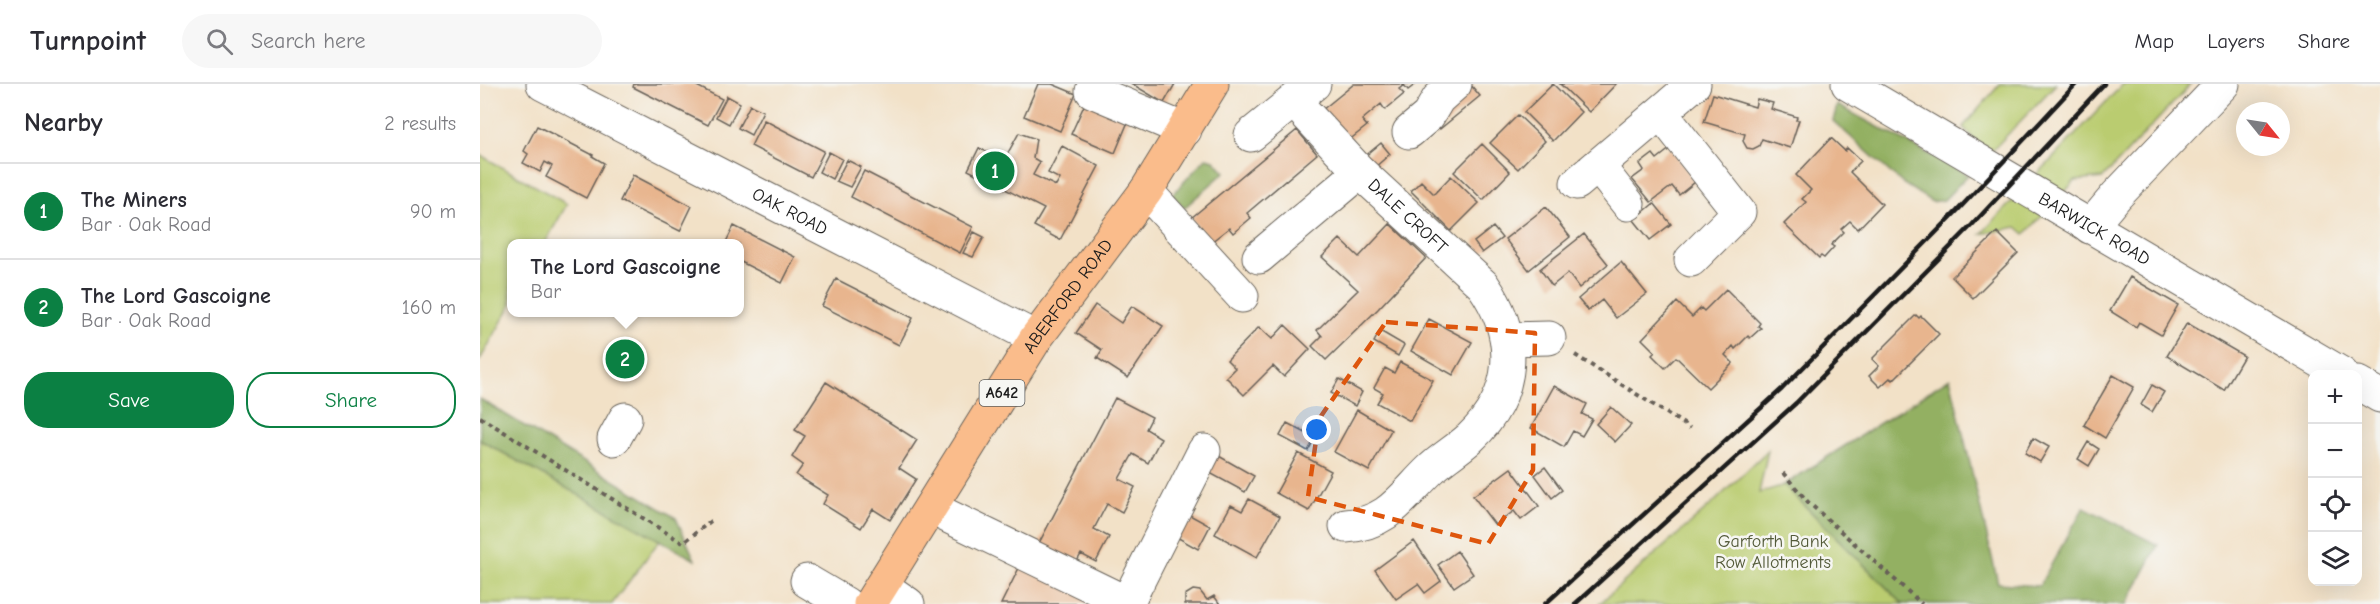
<!DOCTYPE html>
<meta charset="utf-8">
<style>
:root{--surface:#fff;--page:#f7f7f7;--text:#2b2b33;--muted:#7c7c81;--line:#e1e1e2;--accent:#0b8043}
body{margin:0;font-family:"Comic Neue",sans-serif;background:var(--page);color:var(--text)}
.controls{position:absolute;right:18px;bottom:18px;display:grid;overflow:hidden;border-radius:12px;box-shadow:0 6px 24px #0002}
.controls button{width:54px;height:54px;display:grid;place-items:center;padding:0;border:0;border-bottom:2px solid var(--line);background:var(--surface);color:var(--text);font:30px sans-serif}
.compass{position:absolute;left:1756px;top:18px;width:54px;height:54px;border-radius:50%;background:var(--surface);box-shadow:0 6px 24px #0002;rotate:120deg}
.you{position:absolute;left:837px;top:346px;width:21px;height:21px;margin:-15px;border:4px solid #fff;border-radius:50%;background:#1a73e8;box-shadow:0 0 0 9px #1a73e833}
.badge{display:grid;place-items:center;width:39px;height:39px;border-radius:50%;background:var(--accent);color:#fff;font-size:20px;font-weight:700}
.pin{position:absolute;translate:-50% -50%;border:3px solid #fff;box-shadow:0 2px 6px #0006}
.popup{position:absolute;left:27px;top:155px;width:237px;height:78px;box-sizing:border-box;display:grid;place-content:center;border-radius:12px;background:var(--surface);filter:drop-shadow(0 2px 4px #0005);font-size:20px;white-space:nowrap;color:var(--muted)}
.popup b{font-size:22px;color:var(--text)}
.popup::after{content:'';position:absolute;left:50%;top:100%;margin-left:-12px;border:12px solid transparent;border-top-color:var(--surface)}
.list{margin:0;padding:0;list-style:none}
h2{display:flex;justify-content:space-between;align-items:center;height:78px;margin:0;padding:0 24px;font-size:26px}
h2 small{font-size:20px;font-weight:400;color:var(--muted)}
.list li{display:grid;grid-template-columns:39px 1fr auto;gap:18px;align-items:center;box-sizing:border-box;height:96px;padding:0 24px;border-top:2px solid var(--line)}
.list b{display:block;font-size:22px;white-space:nowrap}
.list p{margin:0;font-size:20px;white-space:nowrap;color:var(--muted)}
.list em{font-size:20px;font-style:normal;color:var(--muted)}
.actions{display:flex;gap:12px;padding:18px 24px}
.actions a{flex:1;padding:14px 0;border:2px solid var(--accent);border-radius:24px;text-align:center;font-size:21px;color:var(--accent)}
.actions .main{background:var(--accent);color:#fff}
.icon{flex:none;width:33px;height:33px;fill:none;stroke:currentColor;stroke-width:2;stroke-linecap:round;stroke-linejoin:round}
.map{position:relative;flex:none;width:1900px;height:520px;overflow:hidden}
header{display:flex;align-items:center;gap:36px;box-sizing:border-box;height:84px;padding:0 30px;background:var(--surface);border-bottom:2px solid var(--line)}
header strong{font-size:28px}
nav{display:flex;gap:33px;margin-inline-start:auto;font-size:21px}
.search{width:420px;height:54px;background:var(--page);display:flex;align-items:center;gap:15px;box-sizing:border-box;padding:0 21px;border-radius:33px;color:var(--muted);font-size:22px}
main{display:flex}
aside{flex:1;background:var(--surface)}
.map>svg:first-child{display:block}
</style>
<header>
<strong>Turnpoint</strong>
<div class="search"><svg class="icon" aria-label="search" viewBox="0 0 24 24"><circle cx="10" cy="10" r="6"/><path d="M15 15l6 6"/></svg>Search here</div>
<nav><a>Map</a><a>Layers</a><a>Share</a></nav>
</header>
<main>
<aside>
<h2>Nearby<small>2 results</small></h2>
<ul class="list">
<li><span class="badge">1</span><div><b>The Miners</b><p>Bar · Oak Road</p></div><em>90 m</em></li>
<li><span class="badge">2</span><div><b>The Lord Gascoigne</b><p>Bar · Oak Road</p></div><em>160 m</em></li>
</ul>
<div class="actions"><a class="main">Save</a><a>Share</a></div>
</aside>
<div class="map">
<svg width="1900" height="520" viewBox="0 0 1900 520">
<rect width="100%" height="100%" fill="#f6f6f2"/>
<filter id="ink" filterUnits="userSpaceOnUse"><feTurbulence type="fractalNoise" baseFrequency=".0167" numOctaves="2"/><feDisplacementMap in="SourceGraphic" scale="12" xChannelSelector="R" yChannelSelector="G"/><feConvolveMatrix kernelMatrix="1 2 1 2 8 2 1 2 1" color-interpolation-filters="sRGB"/></filter>
<filter id="wash" filterUnits="userSpaceOnUse"><feTurbulence type="fractalNoise" baseFrequency=".008" numOctaves="4" result="noise"/><feDisplacementMap in="SourceGraphic" scale="24" xChannelSelector="R" yChannelSelector="G"/><feGaussianBlur stdDeviation="1.35" result="paint"/><feColorMatrix in="noise" values="0 0 0 0 0 0 0 0 0 0 0 0 0 0 0 0 0 1.4 0 .05"/><feComposite in="paint" operator="in"/></filter>
<g filter="url(#wash)">
<rect width="100%" height="100%" fill="#f2e1c7"/>
<path fill="#bacc6f" stroke="#6b7446" stroke-width="1.5" d="M1520,0H1576L1508,71L1483,43Z
M1643,0H1711L1623,94L1595,97L1545,150L1537,143L1501,150Z
M0,71L87,120L65,159L31,160V221L0,276Z
M0,356L180,456L132,520H0Z
M1288,366L1279,409L1304,401L1423,520H1119L1232,420Z"/>
<path fill="#93b062" stroke="#58663f" stroke-width="1.5" d="M1357,21L1488,91L1464,116L1452,118L1422,99L1353,37Z
M726,74L734,76L745,88L704,124L692,111Z
M1470,294L1518,499L1559,502L1604,423L1678,461L1647,520H1423L1304,401Z
M0,315L196,434L215,476L0,356Z"/>
<g id="blocks">
<path fill="#e8b58e" d="M154,0H213L242,15L228,41L153,3Z
M558,0H572L596,10L580,47L544,32Z
M652,0H695L684,19Z
M874,0H936L928,6L924,1L919,5L924,10L905,26L901,20L882,36L887,42L868,57L842,26Z
M990,0L1000,12L960,45L951,34Z
M1073,0L1101,28L1073,57L1044,28Z
M1080,0H1136L1109,28Z
M1233,10L1275,23L1277,15L1293,19L1291,25L1317,33L1316,36H1319L1310,64L1282,55L1279,62L1273,65L1267,64L1263,57L1265,50L1224,38Z
M247,12L260,19L249,40L236,33Z
M607,15L650,33L635,69L591,50Z
M270,21L283,27L271,51L258,44Z
M1038,31L1065,57L1038,85L1010,59Z
M284,36L344,67L331,93L271,62Z
M57,42L113,71L112,72L124,79L106,114L66,93L72,82L65,78L60,88L43,79L48,70L44,67Z
M817,46L837,70L767,129L771,134L753,149L749,144L731,158L711,134Z
M539,49L556,55L553,74L560,78L553,91L576,102L580,95L568,89L582,62L619,82L580,156L554,142L564,125L488,86L499,64L524,76Z
M1351,54L1365,67L1367,64L1381,77L1370,88L1402,120L1378,145L1370,137L1361,145L1364,148L1351,161L1354,163L1344,174L1341,172L1339,174L1304,140L1326,118L1322,115L1331,106L1316,91Z
M901,59L910,70L894,84L884,73Z
M1002,60L1030,88L1003,116L974,88Z
M1191,64L1215,98L1199,111L1192,102L1171,118L1152,95L1164,86L1160,80L1173,70L1177,75Z
M349,68L362,75L352,95L339,88Z
M367,76L381,83L370,103L356,97Z
M384,87L493,143L480,169L371,113Z
M153,91L212,122L200,147L140,117Z
M971,92L999,119L971,147L931,107L941,97L954,110Z
M1174,119L1191,140L1170,156L1154,136Z
M1066,123L1090,153L1049,186L1025,155Z
M910,140L946,174L898,225L846,276L832,262L842,252L837,246L878,206L842,173L860,155L879,173Z
M254,142L315,173L302,199L259,177V160H245Z
M1013,143L1022,154L1002,169L994,158Z
M494,148L504,153L493,173L483,169Z
M1517,148L1538,169L1493,214L1472,193Z
M1104,150L1128,180L1099,204L1088,189L1072,202L1060,185Z
M1141,178L1167,210L1136,234L1122,216L1108,227L1098,215Z
M1650,193L1698,221L1681,251L1659,238L1656,243L1630,227Z
M356,195L433,234L419,261L342,222Z
M1246,205L1280,239L1278,242L1281,244L1270,254L1268,252L1255,265L1253,262L1245,271L1253,279L1228,304L1196,273L1185,284L1172,271L1175,268L1162,255L1197,218L1212,233L1221,224L1224,227Z
M615,221L641,239L652,222L683,242L648,294L617,274L622,266L596,249Z
M1436,231L1439,234L1441,232L1459,250L1413,296L1410,294L1400,303L1389,292L1399,282L1392,275Z
M949,235L992,258L973,291L931,267Z
M1707,239L1764,272L1744,306L1687,272Z
M805,241L830,265L804,293L793,282L764,311L746,293L755,284L747,276L779,243L792,255Z
M900,247L924,261L918,272L894,258Z
M920,278L953,296L930,337L897,319L903,309L894,304L905,284L914,289Z
M1633,291L1654,303L1625,354L1604,341Z
M859,295L882,308L875,322L851,309Z
M346,298L437,356L419,384L436,395L410,436L393,425L381,444L343,420L348,411L316,391L323,381L312,373L325,352L315,346Z
M1672,301L1684,308L1672,328L1661,321Z
M1074,302L1107,320L1102,330L1112,335L1102,352L1093,347L1084,363L1051,344Z
M635,314L672,333L666,345L681,354L668,379L653,370L639,395L655,403L642,428L627,420L614,445L629,453L616,478L601,470L594,483L557,463Z
M1131,323L1151,341L1135,358L1116,340Z
M877,326L911,346L889,387L854,368Z
M807,339L835,354L828,367L800,352Z
M1553,354L1569,363L1560,378L1545,369Z
M1608,358L1619,365L1609,382L1598,375Z
M818,369L851,387L829,427L796,409Z
M737,371L774,392L765,408L728,388Z
M1065,383L1082,406L1072,414L1055,391Z
M1031,384L1059,422L1041,436L1034,427L1015,441L993,412Z
M769,415L800,432L777,473L735,450L751,421L762,427Z
M706,429L730,442L718,465L693,451Z
M934,457L961,497L945,509L938,500L916,515L895,486Z
M977,467L993,490L974,503L958,481Z
M542,478L610,512L606,520H521Z
M713,506L720,507L727,516L734,512L740,520H705V511Z"/>
</g>
</g>
<g filter="url(#ink)">
<use href="#blocks" fill-opacity="0" stroke="#676158" stroke-width="1.5"/>
<g fill="none" stroke-linecap="round" stroke-linejoin="round">
<g stroke="#676158" stroke-width="35">
<g id="minor">
<path id="s1" d="M63,0L556,254"/>
<path d="M616,0L612,7L705,46"/>
<path id="s2" d="M1368,0L1862,290"/>
<path id="s3" d="M814,17L880,88L1003,201C1039,253 1037,310 990,354C977,366 962,374 950,386C922,413 909,439 866,442"/>
<path d="M1181,29L1259,128L1211,176"/>
<path d="M929,48L948,32L958,15L975,0"/>
<path d="M771,51L834,0"/>
<path d="M1118,82L1148,120"/>
<path d="M1097,99L1214,0"/>
<path d="M666,107L762,212"/>
<path d="M1610,143L1637,111L1743,0"/>
<path d="M779,173L880,88"/>
<path d="M1027,255L1069,254"/>
<path d="M1878,299L1900,312"/>
<path d="M134,355L145,335"/>
<path d="M451,424L647,519L724,367"/>
<path d="M327,497L366,520"/>
<path d="M402,502L428,520"/>
</g>
</g>
<g stroke="#676158" stroke-width="35">
<g id="major">
<path id="s4" d="M390,520L556,254L666,107L732,0"/>
</g>
</g>
<path stroke="#676158" stroke-width="4" stroke-dasharray="4.5 4.5" stroke-linecap="butt" d="M1095,271L1210,344
M0,333L203,459L232,436
M1303,389L1328,418L1442,520"/>
<use href="#minor" stroke="#fff" stroke-width="33"/>
<use href="#major" stroke="#fabc8b" stroke-width="33"/>
<path stroke="#1c1c1c" stroke-width="4.5" d="M1065,520L1302,305L1477,127L1596,0
M1095,520L1316,319L1492,141L1624,0"/>
</g>
</g>
<path fill="none" stroke="#de560d" stroke-width="4.5" stroke-dasharray="12 8" stroke-linejoin="round" d="M906,238L1055,249L1053,386L1008,460L828,413L839,335Z"/>
<g text-anchor="middle" dominant-baseline="central" stroke-width="5" stroke-linejoin="round" paint-order="stroke">
<rect fill="#f6f6f2" stroke="#5d5d5c" stroke-width="1.5" x="499.5" y="296" width="45" height="26" rx="4.5"/>
<g font-size="16" font-weight="bold" fill="#1c1c1c">
<text x="522" y="309">A642</text>
</g>
<g font-size="18" fill="#1c1c1c" stroke="#f6f6f2">
<text stroke="none"><textPath href="#s1" startOffset="278">OAK ROAD</textPath></text>
<text stroke="none"><textPath href="#s3" startOffset="162">DALE CROFT</textPath></text>
<text stroke="none"><textPath href="#s2" startOffset="286">BARWICK ROAD</textPath></text>
<text stroke="none"><textPath href="#s4" startOffset="366">ABERFORD ROAD</textPath></text>
</g>
<g font-size="18" fill="#535a39" stroke="#f6f6f2">
<text x="1293" y="457">Garforth Bank<tspan x="1293" dy="21">Row Allotments</tspan></text>
</g>
</g>
</svg>
<div class="controls">
<button>+</button>
<button>−</button>
<button><svg class="icon" aria-label="locate" viewBox="0 0 24 24"><circle cx="12" cy="12" r="6"/><path d="M12 2v4M12 18v4M2 12h4M18 12h4"/></svg></button>
<button><svg class="icon" aria-label="layers" viewBox="0 0 24 24"><path d="M12 4l9 5-9 5-9-5zM3 14l9 5 9-5"/></svg></button>
</div>
<svg class="compass" viewBox="-18 -18 36 36"><path d="M0-13l5 13h-10z" fill="#e53935"/><path d="M0 13l5-13h-10z" fill="#7c7c81"/></svg>
<div class="you"></div>
<div class="pin badge" style="left:515px;top:87px">1</div>
<div class="pin badge" style="left:145px;top:275px">2</div>
<div class="popup"><b>The Lord Gascoigne</b>Bar</div>
</div>
</main>
